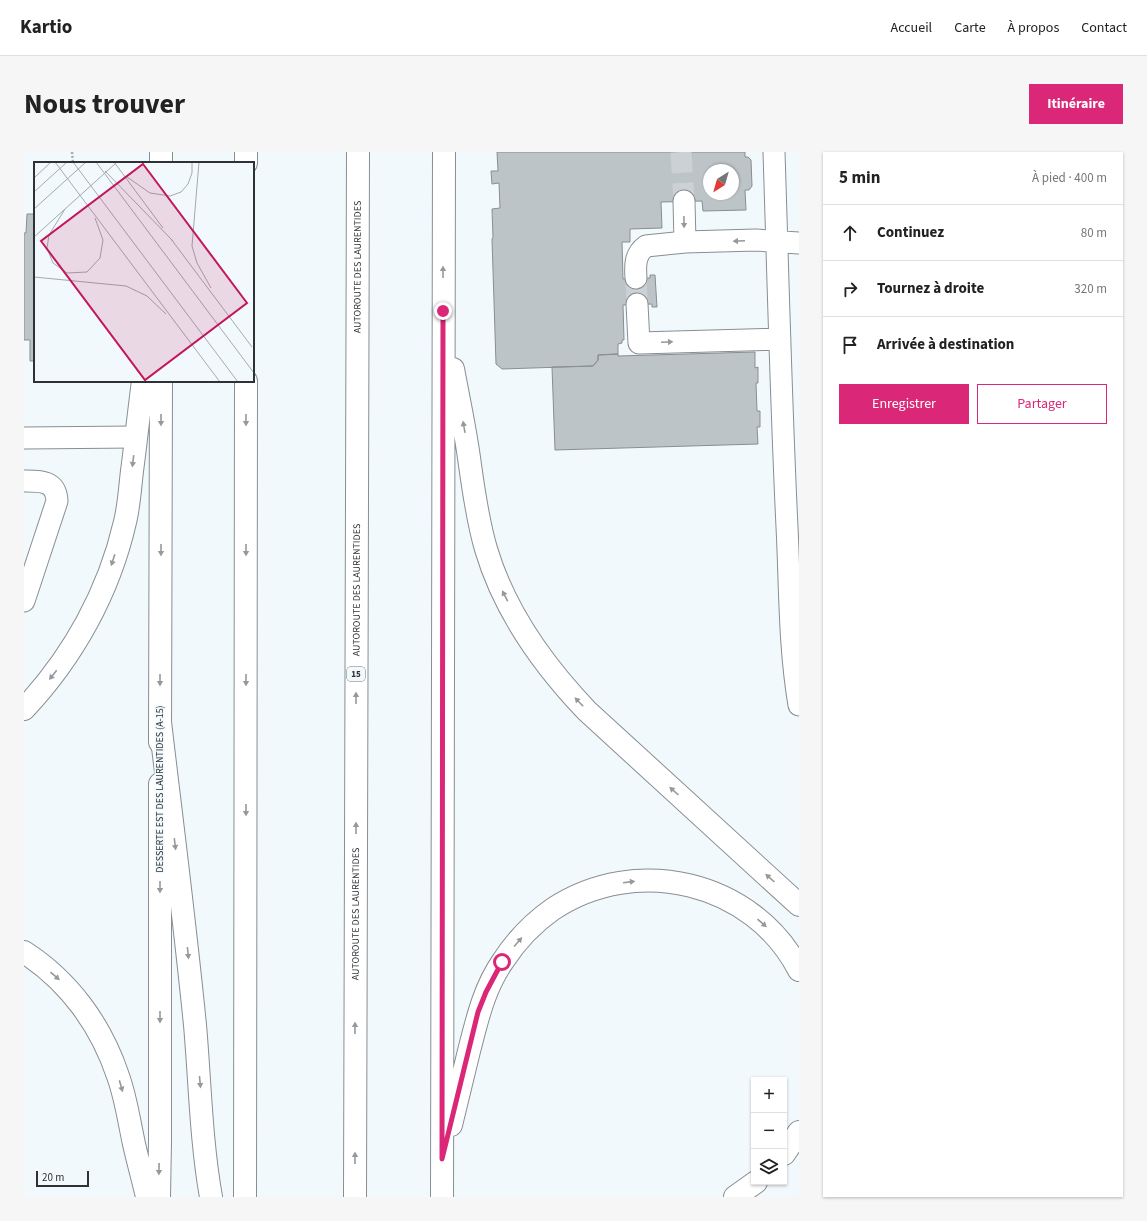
<!DOCTYPE html>
<html lang="fr">
<meta charset="utf-8">
<style>
:root{--surface:#fff;--page:#f6f6f6;--text:#222;--muted:#767676;--line:#e0e0e0;--accent:#db2777}
body{margin:0;font-family:"Source Sans 3",sans-serif;background:var(--page);color:var(--text)}
.controls{position:absolute;right:12px;bottom:12px;display:grid;overflow:hidden;border-radius:0px;box-shadow:0 1px 3px #0004}
.controls button{width:36px;height:36px;display:grid;place-items:center;padding:0;border:0;border-bottom:1px solid var(--line);background:var(--surface);color:var(--text);font:20px sans-serif}
.compass{position:absolute;left:679px;top:12px;width:36px;height:36px;border-radius:50%;background:var(--surface);box-shadow:0 1px 3px #0004;rotate:217deg}
.scale{position:absolute;left:12px;bottom:10px;width:53px;box-sizing:border-box;padding-left:4px;border:2px solid #2f3234;border-top:0;font-size:11px;line-height:14px;white-space:nowrap;color:#2f3234;-webkit-text-stroke:3px #f2f9fd;paint-order:stroke}
.stop{position:absolute;width:12px;height:12px;margin:-9px;border:3px solid #db2777;border-radius:50%;background:#fff}
.stop.end{background:#db2777;border-color:#fff;box-shadow:0 1px 4px #0008}
.list{margin:0;padding:0;list-style:none}
h2{display:flex;justify-content:space-between;align-items:center;height:52px;margin:0;padding:0 16px;font-size:17px}
h2 small{font-size:13px;font-weight:400;color:var(--muted)}
.list li{display:grid;grid-template-columns:26px 1fr auto;gap:12px;align-items:center;box-sizing:border-box;height:56px;padding:0 16px;border-top:1px solid var(--line)}
.list b{display:block;font-size:15px;white-space:nowrap}
.list em{font-size:13px;font-style:normal;color:var(--muted)}
.actions{display:flex;gap:8px;padding:12px 16px}
.actions a{flex:1;padding:9px 0;border:1px solid var(--accent);border-radius:0px;text-align:center;font-size:14px;color:var(--accent)}
.actions .main{background:var(--accent);color:#fff}
.icon{flex:none;width:22px;height:22px;fill:none;stroke:currentColor;stroke-width:2;stroke-linecap:round;stroke-linejoin:round}
.map{position:relative;flex:none;width:775px;height:1045px;overflow:hidden;border-radius:0px}
header{display:flex;align-items:center;gap:24px;box-sizing:border-box;height:56px;padding:0 20px;background:var(--surface);border-bottom:1px solid var(--line)}
header strong{font-size:19px}
nav{display:flex;gap:22px;margin-inline-start:auto;font-size:14px}
.intro{display:flex;align-items:center;justify-content:space-between;box-sizing:border-box;height:96px;padding:0 24px}
h1{margin:0;font-size:28px}
.button{padding:10px 18px;border-radius:0px;background:var(--accent);color:#fff;font-size:14px;font-weight:700}
main{display:flex;gap:24px;padding:0 24px}
aside{flex:1;background:var(--surface);border-radius:0px;box-shadow:0 1px 3px #0004}
.map>svg:first-child{display:block}
</style>
<header>
<strong>Kartio</strong>
<nav><a>Accueil</a><a>Carte</a><a>À propos</a><a>Contact</a></nav>
</header>
<div class="intro"><h1>Nous trouver</h1><a class="button">Itinéraire</a></div>
<main>
<div class="map">
<svg width="775" height="1045" viewBox="0 0 775 1045">
<rect width="100%" height="100%" fill="#f2f9fd"/>
<path fill="#bdc4c8" stroke="#888e92" fill-rule="evenodd" d="M473,0H721V5H724L727,8L728,34L725,38H721L722,58L679,59L678,49L637,50L638,76L606,77V90H598L599,127L626,126V123H631L633,155H628V152L599,153L600,188H598V191L594,192V202L574,203V208L569,214L478,217L472,212L468,87L469,85L468,57L476,56L475,31L468,32L467,19H474ZM685,18H709V42H685Z
M3,62H11V209H6V188H0V81H2Z
M731,200V216L734,215V231H732L733,259H736V275H733L734,292L531,298L528,215L569,214L574,208V203L594,202V204Z"/>
<g fill="none" stroke-linecap="round" stroke-linejoin="round">
<path stroke="#cbd1d5" stroke-width="21" stroke-dasharray="21 10" stroke-linecap="butt" d="M657,0L660,49
M612,126L613,152"/>
<g stroke="#888e92" stroke-width="23">
<path id="minor" d="M750,0C754,125 757,250 763,375C766,434 765,494 775,553
M660,49L661,90
M612,126C611,113 611,102 622,94L661,90L732,88L775,91
M613,152L615,191L756,187
M0,286L112,285
M0,329C16,329 32,328 33,349L0,449"/>
</g>
<g stroke="#888e92" stroke-width="24">
<path id="major" d="M137,11V0
M429,217C435,249 442,281 446,313C450,342 454,370 462,397C480,458 519,513 563,559L775,753
M0,557C49,505 85,440 101,370C105,354 106,336 108,319C112,289 115,259 119,229
M136,590L137,229
M0,800C45,829 77,873 94,924C102,946 105,969 110,992C114,1010 119,1027 123,1045
M427,973C433,948 439,924 445,899C453,868 460,836 479,809C492,789 509,771 529,757C612,702 729,729 775,818
M760,1002L775,980
M135,1045L136,989V632
M418,1045L420,0
M711,1045L732,1030"/>
</g>
<g stroke="#888e92" stroke-width="24">
<g id="highway">
<path d="M222,0V11"/>
<path d="M136,570C148,671 161,772 171,873C176,930 177,989 187,1045"/>
<path d="M221,1045L222,229"/>
<path id="s1" d="M331,1045L334,0"/>
</g>
</g>
<path stroke="#a6acaf" stroke-width="2.5" stroke-dasharray="2 2" stroke-linecap="butt" d="M48,0L49,11"/>
<use href="#minor" stroke="#fff" stroke-width="21"/>
<use href="#major" stroke="#fff" stroke-width="22"/>
<use href="#highway" stroke="#fff" stroke-width="22"/>
</g>
<defs><path id="oneway-solid" d="M-6-.8H1V-3.2L6.5 0L1 3.2V.8H-6Z"/></defs>
<g fill="#97989a">
<use href="#oneway-solid" transform="translate(660 70) rotate(89)"/>
<use href="#oneway-solid" transform="translate(715 89) rotate(178)"/>
<use href="#oneway-solid" transform="translate(419 120) rotate(-90)"/>
<use href="#oneway-solid" transform="translate(643 190) rotate(-2)"/>
<use href="#oneway-solid" transform="translate(137 268) rotate(90)"/>
<use href="#oneway-solid" transform="translate(222 268) rotate(90)"/>
<use href="#oneway-solid" transform="translate(440 275) rotate(-100)"/>
<use href="#oneway-solid" transform="translate(109 309) rotate(97)"/>
<use href="#oneway-solid" transform="translate(137 398) rotate(90)"/>
<use href="#oneway-solid" transform="translate(222 398) rotate(90)"/>
<use href="#oneway-solid" transform="translate(89 408) rotate(108)"/>
<use href="#oneway-solid" transform="translate(481 444) rotate(-117)"/>
<use href="#oneway-solid" transform="translate(29 523) rotate(128)"/>
<use href="#oneway-solid" transform="translate(136 528) rotate(90)"/>
<use href="#oneway-solid" transform="translate(222 528) rotate(90)"/>
<use href="#oneway-solid" transform="translate(332 546) rotate(-90)"/>
<use href="#oneway-solid" transform="translate(555 550) rotate(-134)"/>
<use href="#oneway-solid" transform="translate(650 639) rotate(-138)"/>
<use href="#oneway-solid" transform="translate(222 658) rotate(90)"/>
<use href="#oneway-solid" transform="translate(332 676) rotate(-90)"/>
<use href="#oneway-solid" transform="translate(151 692) rotate(83)"/>
<use href="#oneway-solid" transform="translate(746 726) rotate(-138)"/>
<use href="#oneway-solid" transform="translate(605 730) rotate(-7)"/>
<use href="#oneway-solid" transform="translate(136 735) rotate(90)"/>
<use href="#oneway-solid" transform="translate(738 771) rotate(41)"/>
<use href="#oneway-solid" transform="translate(494 790) rotate(-49)"/>
<use href="#oneway-solid" transform="translate(164 801) rotate(84)"/>
<use href="#oneway-solid" transform="translate(31 824) rotate(41)"/>
<use href="#oneway-solid" transform="translate(136 865) rotate(90)"/>
<use href="#oneway-solid" transform="translate(331 876) rotate(-90)"/>
<use href="#oneway-solid" transform="translate(176 930) rotate(85)"/>
<use href="#oneway-solid" transform="translate(97 934) rotate(74)"/>
<use href="#oneway-solid" transform="translate(331 1006) rotate(-90)"/>
<use href="#oneway-solid" transform="translate(135 1017) rotate(91)"/>
</g>
<g fill="none" stroke-linecap="round" stroke-linejoin="round">
<path stroke="#db2777" stroke-width="5" d="M419,159L418,1007L454,860L462,840L478,810"/>
</g>
<g text-anchor="middle" dominant-baseline="central" stroke-width="3" stroke-linejoin="round" paint-order="stroke">
<rect fill="#f2f9fd" stroke="#6a6e70" stroke-width="1" x="323" y="515" width="18" height="14" rx="3"/>
<g font-size="9" font-weight="bold" fill="#2f3234">
<text x="332" y="522">15</text>
</g>
<g font-size="10" fill="#2f3234" stroke="#f2f9fd">
<text stroke="none"><textPath href="#s1" startOffset="930">AUTOROUTE DES LAURENTIDES</textPath></text>
<text stroke="none"><textPath href="#s1" startOffset="607">AUTOROUTE DES LAURENTIDES</textPath></text>
<text transform="translate(136 637) rotate(-90)">DESSERTE EST DES LAURENTIDES (A-15)</text>
<text stroke="none"><textPath href="#s1" startOffset="283">AUTOROUTE DES LAURENTIDES</textPath></text>
</g>
</g>
<g transform="translate(10 10)">
<rect width="220" height="220" fill="#f2f9fd"/>
<path fill="none" stroke="#a4a9ad" stroke-width="1" d="M21,0L186,220M39,0L204,220M62,0L220,211M80,0L129,66M165,0L158,84L163,101L177,126M71,9L139,79M93,15L116,31L136,34L147,30L154,22L158,11V0M0,16L17,0M0,30L33,0M0,47L52,0M31,47L15,73L13,86L19,101L33,111L53,110L66,96L69,78L61,56M0,75L82,1M137,77L218,185M0,115L92,124L113,134L132,152"/>
<path fill="#c2185b" fill-opacity="0.15" stroke="#c2185b" stroke-width="2" d="M109,2L213,141L111,218L7,79Z"/>
<rect width="220" height="220" fill="none" stroke="#2f3234" stroke-width="2"/>
</g>
</svg>
<div class="controls">
<button>+</button>
<button>−</button>
<button><svg class="icon" aria-label="layers" viewBox="0 0 24 24"><path d="M12 4l9 5-9 5-9-5zM3 14l9 5 9-5"/></svg></button>
</div>
<svg class="compass" viewBox="-18 -18 36 36"><path d="M0-13l5 13h-10z" fill="#e53935"/><path d="M0 13l5-13h-10z" fill="#767676"/></svg>
<div class="scale">20 m</div>
<div class="stop" style="left:478px;top:810px"></div>
<div class="stop end" style="left:419px;top:159px"></div>
</div>
<aside>
<h2>5 min<small>À pied · 400 m</small></h2>
<ul class="list">
<li><svg class="icon" aria-label="ahead" viewBox="0 0 24 24"><path d="M12 20V5M6 11l6-6 6 6"/></svg><div><b>Continuez</b></div><em>80 m</em></li>
<li><svg class="icon" aria-label="right" viewBox="0 0 24 24"><path d="M7 20v-9h11M14 6l5 5-5 5"/></svg><div><b>Tournez à droite</b></div><em>320 m</em></li>
<li><svg class="icon" aria-label="arrive" viewBox="0 0 24 24"><path d="M6 21V4h12l-3 4 3 4H6"/></svg><div><b>Arrivée à destination</b></div></li>
</ul>
<div class="actions"><a class="main">Enregistrer</a><a>Partager</a></div>
</aside>
</main>
